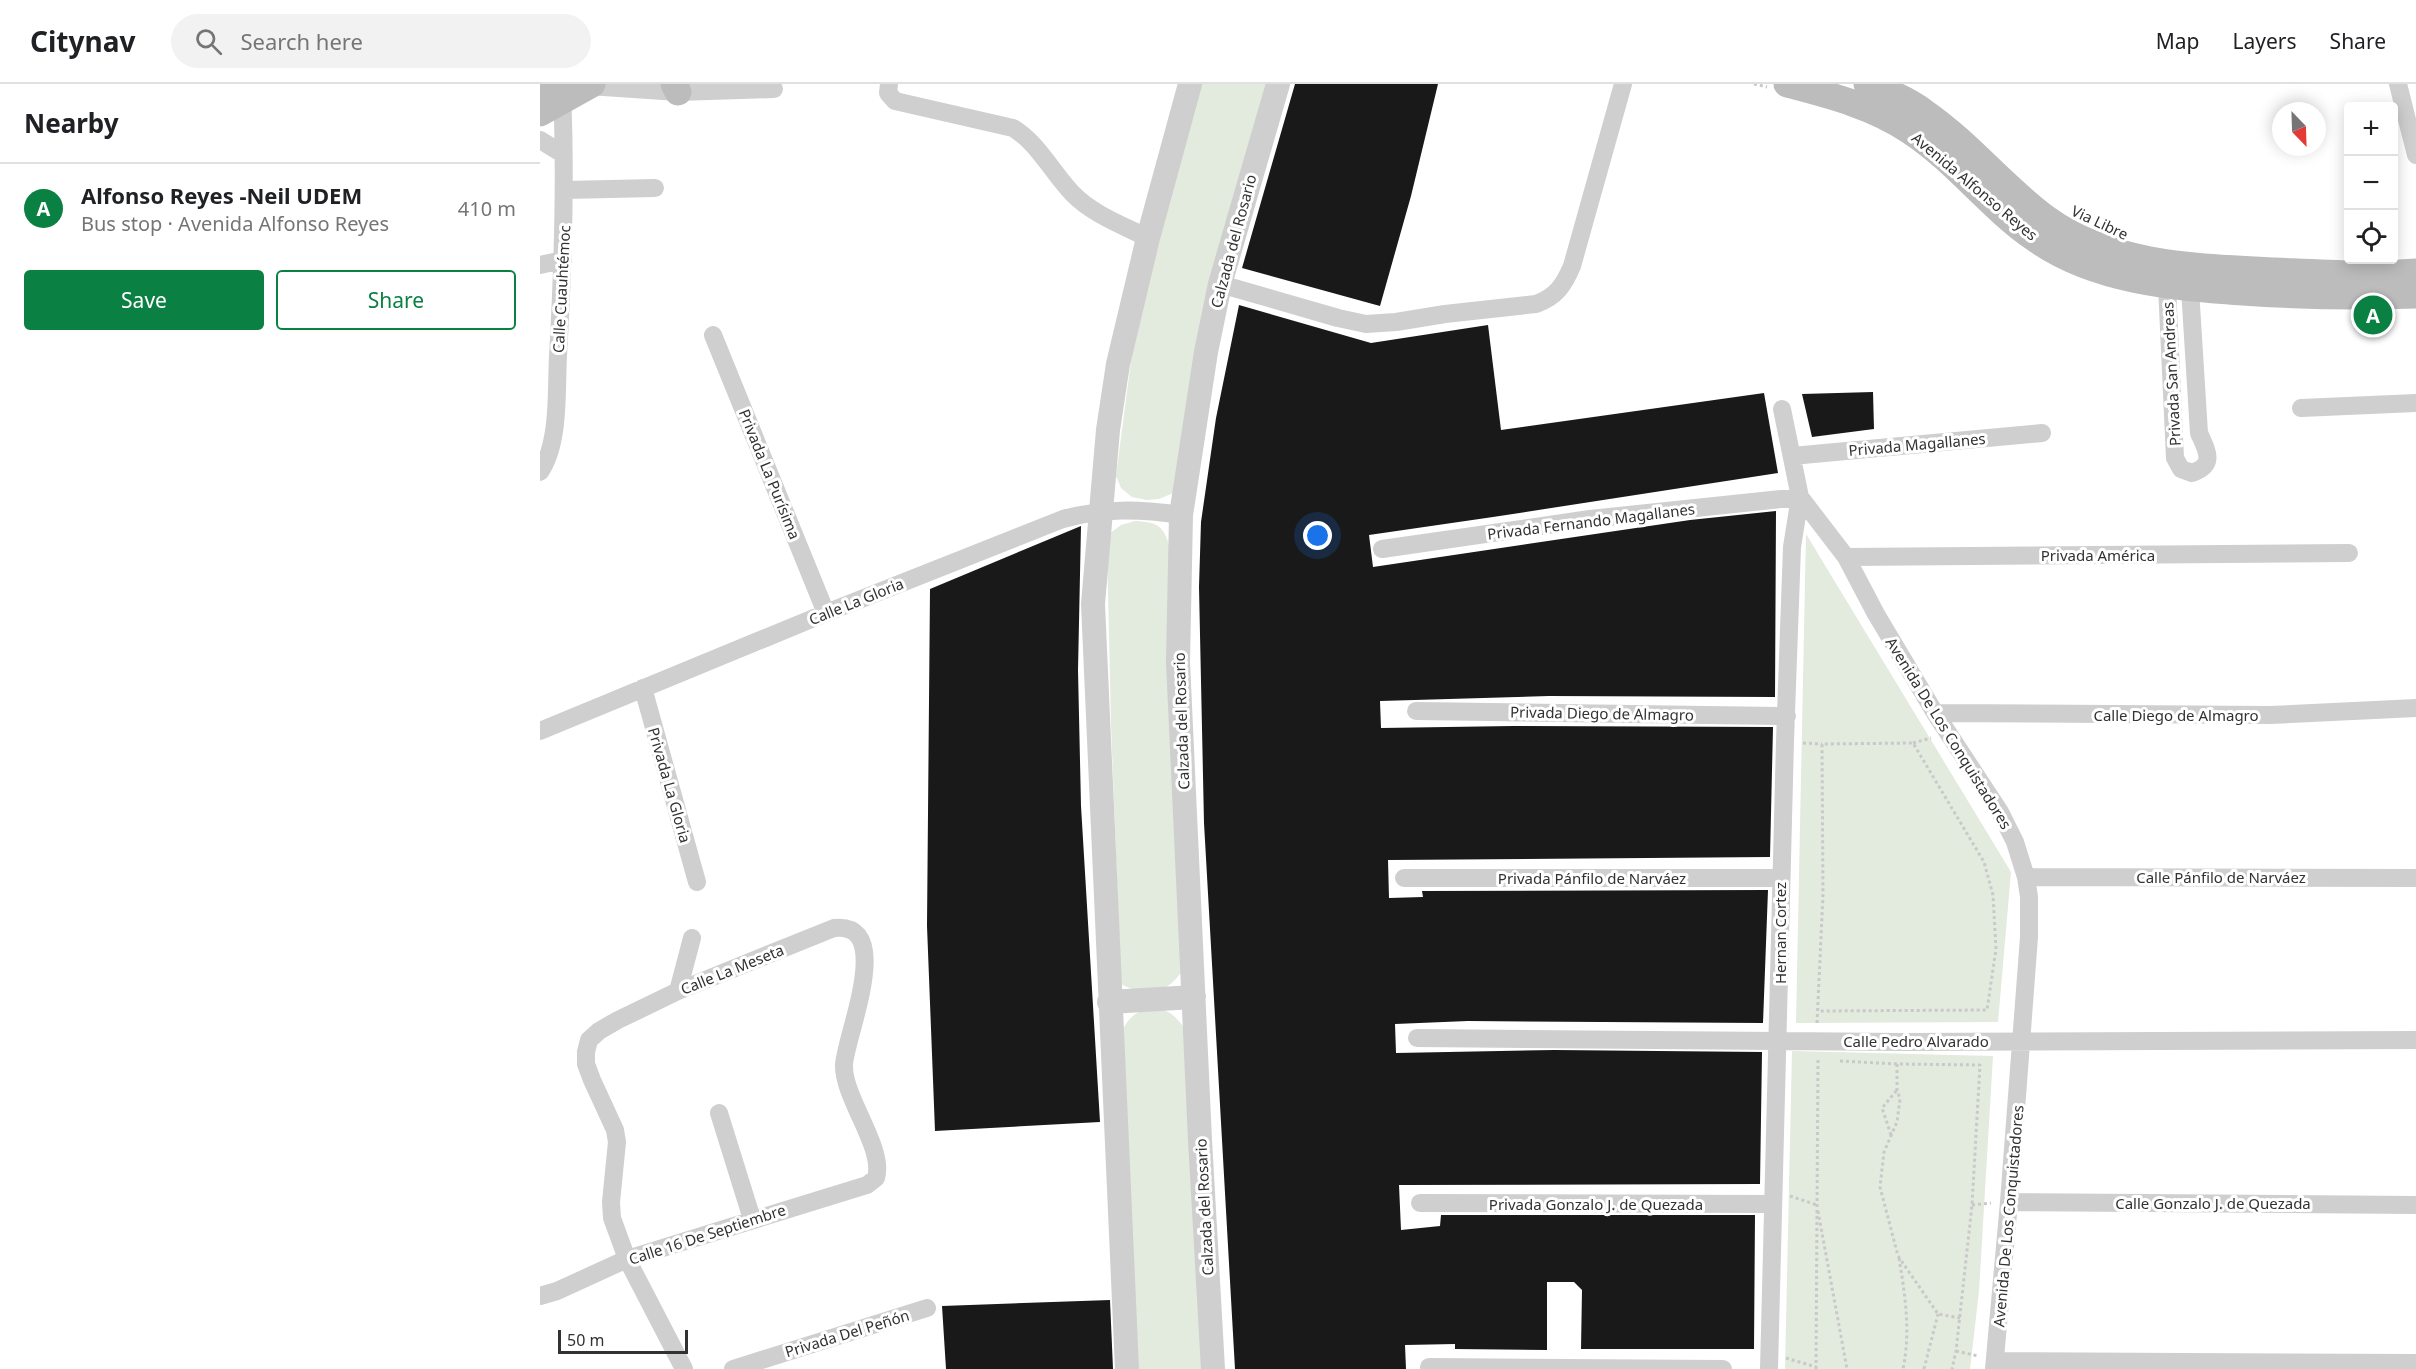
<!DOCTYPE html>
<meta charset="utf-8">
<style>
:root{--surface:#fff;--page:#f2f2f2;--text:#202124;--muted:#757577;--line:#e0e0e0;--accent:#0b8043}
body{margin:0;font-family:"Noto Sans",sans-serif;background:var(--page);color:var(--text)}
.controls{position:absolute;right:18px;top:18px;display:grid;overflow:hidden;border-radius:6px;box-shadow:0 3px 15px #0003}
.controls button{width:54px;height:54px;display:grid;place-items:center;padding:0;border:0;border-bottom:2px solid var(--line);background:var(--surface);color:var(--text);font:30px sans-serif}
.compass{position:absolute;left:1732px;top:18px;width:54px;height:54px;border-radius:50%;background:var(--surface);box-shadow:0 3px 15px #0003;rotate:157deg}
.scale{position:absolute;left:18px;bottom:15px;width:130px;box-sizing:border-box;padding-left:6px;border:3px solid #323232;border-top:0;font-size:16px;line-height:21px;white-space:nowrap;color:#323232;-webkit-text-stroke:4px #fff;paint-order:stroke}
.you{position:absolute;left:778px;top:452px;width:21px;height:21px;margin:-15px;border:4px solid #fff;border-radius:50%;background:#1a73e8;box-shadow:0 0 0 9px #1a73e833}
.badge{display:grid;place-items:center;width:39px;height:39px;border-radius:50%;background:var(--accent);color:#fff;font-size:20px;font-weight:700}
.pin{position:absolute;translate:-50% -50%;border:3px solid #fff;box-shadow:0 2px 6px #0006}
.list{margin:0;padding:0;list-style:none}
h2{display:flex;justify-content:space-between;align-items:center;height:78px;margin:0;padding:0 24px;font-size:26px}
h2 small{font-size:20px;font-weight:400;color:var(--muted)}
.list li{display:grid;grid-template-columns:39px 1fr auto;gap:18px;align-items:center;box-sizing:border-box;height:90px;padding:0 24px;border-top:2px solid var(--line)}
.list b{display:block;font-size:22px;white-space:nowrap}
.list p{margin:0;font-size:20px;white-space:nowrap;color:var(--muted)}
.list em{font-size:20px;font-style:normal;color:var(--muted)}
.actions{display:flex;gap:12px;padding:18px 24px}
.actions a{flex:1;padding:14px 0;border:2px solid var(--accent);border-radius:6px;text-align:center;font-size:21px;color:var(--accent)}
.actions .main{background:var(--accent);color:#fff}
.icon{flex:none;width:33px;height:33px;fill:none;stroke:currentColor;stroke-width:2;stroke-linecap:round;stroke-linejoin:round}
.map{position:relative;flex:none;width:1876px;height:1285px;overflow:hidden}
header{display:flex;align-items:center;gap:36px;box-sizing:border-box;height:84px;padding:0 30px;background:var(--surface);border-bottom:2px solid var(--line)}
header strong{font-size:28px}
nav{display:flex;gap:33px;margin-inline-start:auto;font-size:21px}
.search{width:420px;height:54px;background:var(--page);display:flex;align-items:center;gap:15px;box-sizing:border-box;padding:0 21px;border-radius:33px;color:var(--muted);font-size:22px}
main{display:flex}
aside{flex:1;background:var(--surface)}
.map>svg:first-child{display:block}
</style>
<header>
<strong>Citynav</strong>
<div class="search"><svg class="icon" aria-label="search" viewBox="0 0 24 24"><circle cx="10" cy="10" r="6"/><path d="M15 15l6 6"/></svg>Search here</div>
<nav><a>Map</a><a>Layers</a><a>Share</a></nav>
</header>
<main>
<aside>
<h2>Nearby<small></small></h2>
<ul class="list">
<li><span class="badge">A</span><div><b>Alfonso Reyes -Neil UDEM</b><p>Bus stop · Avenida Alfonso Reyes</p></div><em>410 m</em></li>
</ul>
<div class="actions"><a class="main">Save</a><a>Share</a></div>
</aside>
<div class="map">
<svg width="1876" height="1285" viewBox="0 0 1876 1285">
<rect width="100%" height="100%" fill="#fff"/>
<path fill="#e3eade" d="M661,0H728L639,402L631,410L619,415L607,416L592,413L581,404L576,392L597,231Z
M595,437C621,438 625,444 631,469L642,887C626,911 605,913 581,900L571,639L567,461L569,450L581,441Z
M1266,450L1471,788L1458,938L1256,939Z
M609,923C626,925 634,929 644,944L667,1285H598L581,952C586,935 593,930 609,923Z
M1252,967L1453,972L1439,1207L1430,1285H1245Z"/>
<path fill="#191919" d="M755,0H898L871,112L840,222L702,184Z
M699,221L831,259L948,241L961,346L1224,309L1238,389L953,433L829,451L833,483L1150,436L1236,427L1235,613L1009,612L840,617L841,644L973,642L1233,643L1230,773L848,776L849,814L883,813L882,807L1228,806L1223,939L928,937L855,940L856,969L1014,966L1222,968L1220,1100L859,1101L861,1146L900,1142L901,1131H1215L1214,1265H1041L1042,1206L1034,1198H1007V1266L915,1265V1260L865,1261L866,1285H695L664,739L659,503L661,438L676,334Z
M1333,308L1334,345L1272,353L1262,310Z
M541,442L538,586L541,722L560,1038L395,1047L387,842L390,505Z
M570,1216L573,1285H406L402,1222Z"/>
<g fill="none" stroke-linecap="round" stroke-linejoin="round">
<path stroke="#c9c9c9" stroke-width="3" stroke-dasharray="3 3" stroke-linecap="butt" d="M1214,0L1227,3
M1263,659L1282,660
M1373,659L1391,654
M1277,939L1283,810L1282,660L1373,659L1444,778L1453,811L1456,865L1447,926L1278,927
M1300,977L1357,980L1440,981L1432,1121L1416,1267L1412,1285
M1357,980V1006L1360,1015L1357,1038L1344,1068L1340,1103L1358,1172L1398,1230L1420,1234
M1351,1051L1342,1024L1357,1006
M1250,1112L1277,1121
M1432,1121L1451,1119
M1278,1127L1307,1285
M1359,1174C1365,1211 1371,1247 1363,1285
M1416,1267L1438,1272
M1246,1274L1276,1283
M1276,1285L1278,975
M1384,1285L1398,1230"/>
<path stroke="#cfcfcf" stroke-width="18" d="M349,0L348,9L355,17L473,44C499,60 511,87 532,109C552,130 582,141 608,154
M1858,0L1876,71
M49,2L138,8L234,5
M0,56L23,70
M25,106L115,104
M0,181L23,176
M680,200L798,234L826,240L856,238L905,230L996,220C1016,213 1024,201 1032,182L1083,0
M1627,202L1635,374L1641,385L1652,389C1676,381 1667,367 1659,349L1650,205
M173,251L286,529
M1761,324L1876,319
M1242,325L1260,413L1306,473L1336,530L1395,629L1460,728L1475,758L1486,793L1489,813V853L1469,1118L1454,1285
M1252,372L1502,349
M0,388C20,359 16,307 18,272C23,184 26,96 22,8
M842,465L1050,435L1260,413L1252,463L1245,657L1229,1285
M1306,473L1809,469
M103,604L157,798
M876,627L1247,632
M1395,629L1730,631L1876,624
M0,647L286,529L523,435C563,424 600,425 641,431
M1486,793L1876,794
M864,794H1240
M138,907L152,854
M877,954L1362,958L1876,956
M179,1029L212,1135
M1469,1118L1876,1121
M880,1119L1232,1120
M0,1212L17,1207L87,1175L327,1101L336,1094C345,1064 303,1014 304,981C305,953 356,837 294,844L138,907L78,936L59,947L49,956L46,968V980L52,996L75,1046L77,1058L71,1118L72,1134L87,1175L144,1285
M1456,1277L1876,1279
M889,1283L1183,1285
M193,1285L387,1224"/>
<path stroke="#cfcfcf" stroke-width="24" d="M569,918L654,913
M587,1285L553,520L568,346L578,280L608,154L650,0
M673,1285L660,1056L638,578L641,431L666,268L680,200L738,0"/>
<path stroke="#bcbcbc" stroke-width="27" d="M134,0L138,8
M1247,0C1289,11 1333,22 1370,47C1416,77 1449,123 1494,154C1554,197 1632,203 1703,208C1761,212 1818,213 1876,211
M1327,0C1346,7 1367,15 1384,28C1429,59 1463,103 1507,135C1572,182 1659,183 1735,187C1782,189 1829,192 1876,188
M0,4L11,0
M0,29L52,0"/>
</g>
<g text-anchor="middle" dominant-baseline="central" stroke-width="6" stroke-linejoin="round" paint-order="stroke">
<g font-size="15" fill="#323232" stroke="#fff">
<text transform="translate(1435 102) rotate(40)">Avenida Alfonso Reyes</text>
<text transform="translate(1560 138) rotate(25)">Via Libre</text>
<text transform="translate(693 157) rotate(-75)">Calzada del Rosario</text>
<text transform="translate(21 205) rotate(-87)">Calle Cuauhtémoc</text>
<text transform="translate(1631 290) rotate(-93)">Privada San Andreas</text>
<text transform="translate(1377 360) rotate(-5)">Privada Magallanes</text>
<text transform="translate(230 390) rotate(68)">Privada La Purísima</text>
<text transform="translate(1051 437) rotate(-7)">Privada Fernando Magallanes</text>
<text x="1558" y="471">Privada América</text>
<text transform="translate(316 517) rotate(-22)">Calle La Gloria</text>
<text transform="translate(1062 629) rotate(1)">Privada Diego de Almagro</text>
<text x="1636" y="631">Calle Diego de Almagro</text>
<text transform="translate(641 637) rotate(-92)">Calzada del Rosario</text>
<text transform="translate(1409 649) rotate(58)">Avenida De Los Conquistadores</text>
<text transform="translate(130 701) rotate(74)">Privada La Gloria</text>
<text x="1681" y="793">Calle Pánfilo de Narváez</text>
<text x="1052" y="794">Privada Pánfilo de Narváez</text>
<text transform="translate(1240 849) rotate(-90)">Hernan Cortez</text>
<text transform="translate(192 885) rotate(-22)">Calle La Meseta</text>
<text x="1376" y="957">Calle Pedro Alvarado</text>
<text x="1673" y="1119">Calle Gonzalo J. de Quezada</text>
<text x="1056" y="1120">Privada Gonzalo J. de Quezada</text>
<text transform="translate(664 1123) rotate(-93)">Calzada del Rosario</text>
<text transform="translate(1468 1132) rotate(-85)">Avenida De Los Conquistadores</text>
<text transform="translate(167 1150) rotate(-18)">Calle 16 De Septiembre</text>
<text transform="translate(307 1249) rotate(-17)">Privada Del Peñón</text>
</g>
</g>
</svg>
<div class="controls">
<button>+</button>
<button>−</button>
<button><svg class="icon" aria-label="locate" viewBox="0 0 24 24"><circle cx="12" cy="12" r="6"/><path d="M12 2v4M12 18v4M2 12h4M18 12h4"/></svg></button>
</div>
<svg class="compass" viewBox="-18 -18 36 36"><path d="M0-13l5 13h-10z" fill="#e53935"/><path d="M0 13l5-13h-10z" fill="#757577"/></svg>
<div class="scale">50 m</div>
<div class="you"></div>
<div class="pin badge" style="left:1833px;top:231px">A</div>
</div>
</main>
